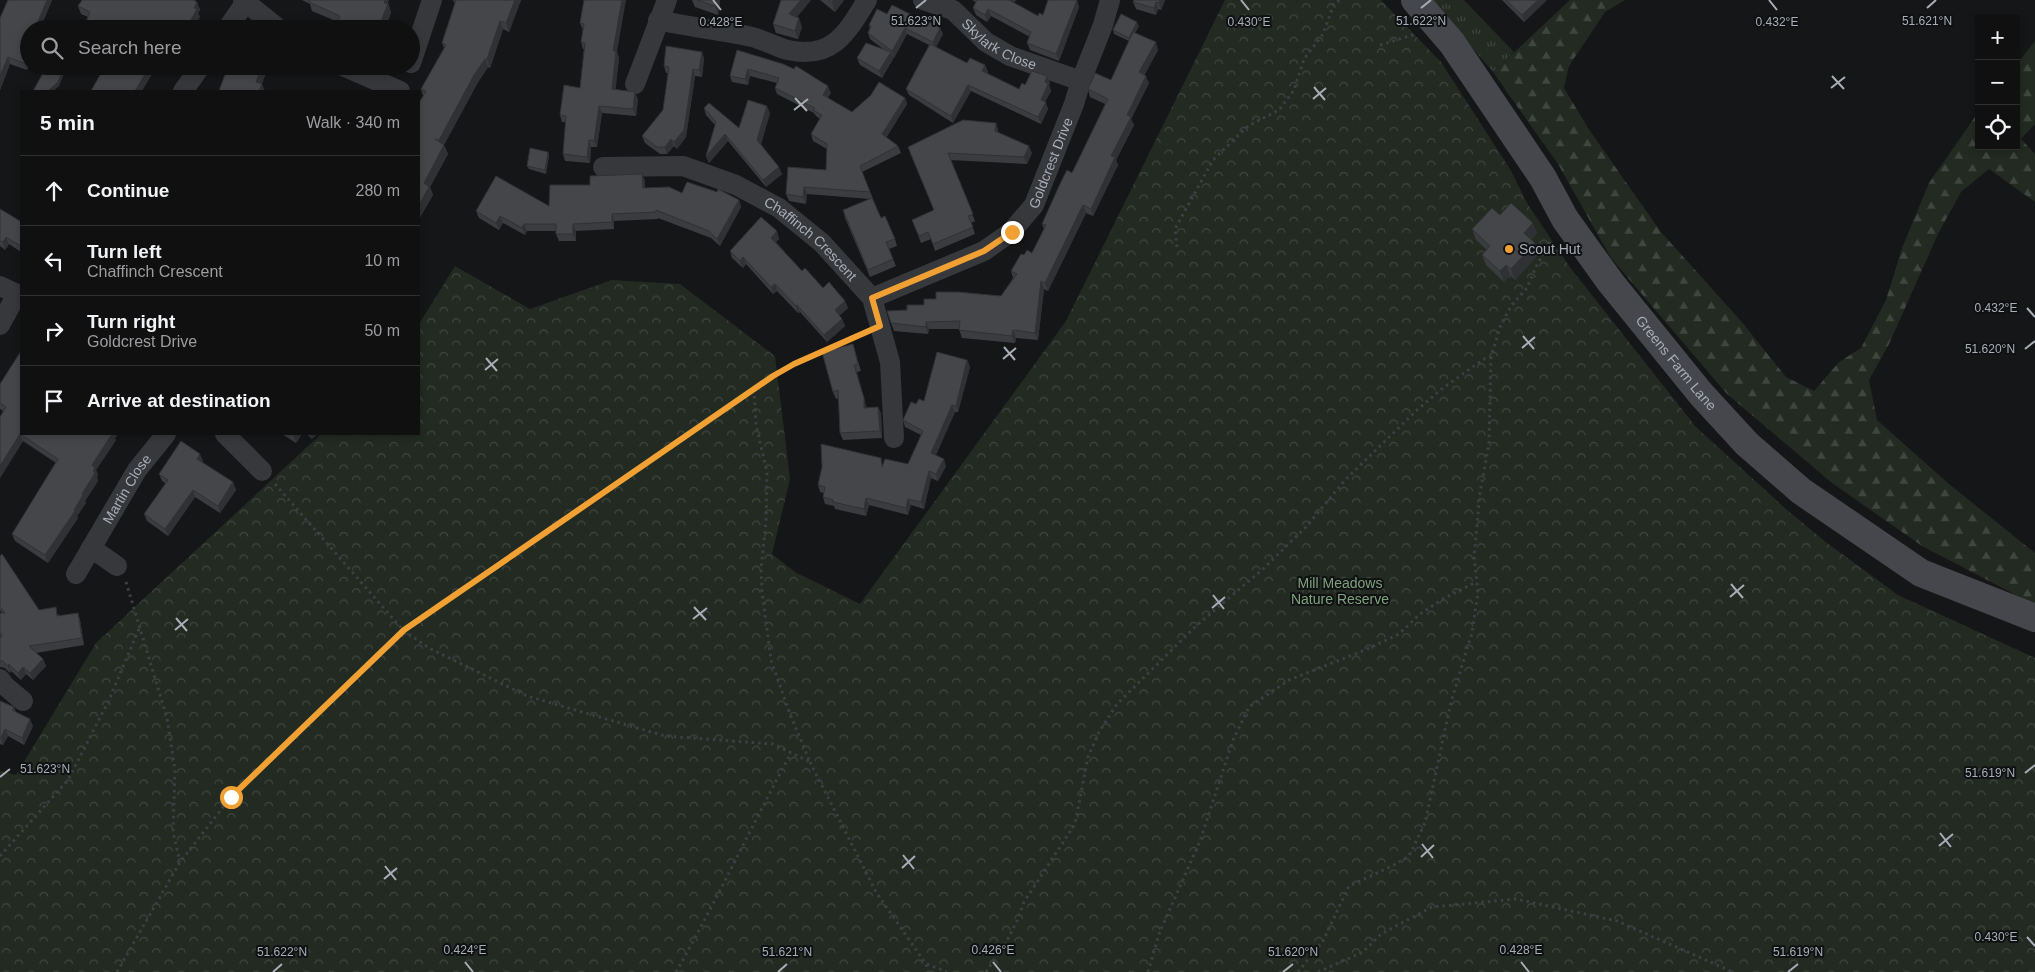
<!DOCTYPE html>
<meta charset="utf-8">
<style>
:root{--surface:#101011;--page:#1e1e1f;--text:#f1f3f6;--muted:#9c9d9f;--line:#303031}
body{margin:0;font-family:Arial,sans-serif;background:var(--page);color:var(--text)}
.controls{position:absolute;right:15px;top:15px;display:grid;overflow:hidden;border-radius:0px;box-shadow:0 2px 8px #0003}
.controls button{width:45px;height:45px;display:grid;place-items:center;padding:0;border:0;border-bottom:1px solid var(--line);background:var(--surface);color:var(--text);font:25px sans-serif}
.stop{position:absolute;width:15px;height:15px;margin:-11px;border:4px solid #f1a133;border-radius:50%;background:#fff}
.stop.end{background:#f1a133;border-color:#fff;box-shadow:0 1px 5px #0008}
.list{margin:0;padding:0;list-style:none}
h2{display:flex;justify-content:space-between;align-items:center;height:65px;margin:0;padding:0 20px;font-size:21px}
h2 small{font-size:16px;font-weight:400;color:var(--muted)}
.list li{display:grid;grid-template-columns:32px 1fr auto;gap:15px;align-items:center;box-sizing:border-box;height:70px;padding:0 20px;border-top:1px solid var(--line)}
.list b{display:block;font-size:19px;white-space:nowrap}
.list p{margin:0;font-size:16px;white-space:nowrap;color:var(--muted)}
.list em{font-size:16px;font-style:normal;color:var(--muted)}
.icon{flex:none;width:28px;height:28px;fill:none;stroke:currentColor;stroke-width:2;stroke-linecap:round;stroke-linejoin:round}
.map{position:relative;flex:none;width:2035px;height:972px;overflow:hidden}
.search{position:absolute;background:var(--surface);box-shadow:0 2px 8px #0003;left:20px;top:20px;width:400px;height:55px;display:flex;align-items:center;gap:12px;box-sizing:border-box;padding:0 18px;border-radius:28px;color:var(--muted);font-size:19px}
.panel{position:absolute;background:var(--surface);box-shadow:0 2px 8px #0003;left:20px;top:90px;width:400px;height:345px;border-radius:0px}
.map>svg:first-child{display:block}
</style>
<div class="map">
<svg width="2035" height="972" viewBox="0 0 2035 972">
<defs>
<pattern id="grass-tufts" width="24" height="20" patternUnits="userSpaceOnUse" patternTransform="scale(1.25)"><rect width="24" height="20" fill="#222a22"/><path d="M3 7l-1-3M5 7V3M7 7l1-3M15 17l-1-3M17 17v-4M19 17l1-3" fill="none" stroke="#3f4640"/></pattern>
<pattern id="forest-firs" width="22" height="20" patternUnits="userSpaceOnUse" patternTransform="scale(1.25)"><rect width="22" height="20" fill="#222a22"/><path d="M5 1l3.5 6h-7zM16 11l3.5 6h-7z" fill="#3f4640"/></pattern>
<pattern id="park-crowns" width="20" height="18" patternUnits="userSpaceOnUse" patternTransform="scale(1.25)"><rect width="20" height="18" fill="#222a22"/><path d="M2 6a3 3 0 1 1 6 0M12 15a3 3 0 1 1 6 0" fill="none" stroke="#3f4640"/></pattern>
</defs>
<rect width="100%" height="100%" fill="#151617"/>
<path fill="url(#grass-tufts)" d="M1431,0H1464L1514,52L1493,72Z"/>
<path fill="url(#forest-firs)" d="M1570,0H1625L1605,12L1569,66L1564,88L1590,131L1661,232L1741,321L1786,377L1814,391L1839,362L1861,348L1886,300L1902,248L1929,183L1979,111V146H2016V65L2035,41V124L2021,139L2035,154V202L1989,169L1961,192L1938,234L1889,344L1869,380L1877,420L1949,484L2035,553V605L1922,546L1832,483L1727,394L1611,258L1558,164L1493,72Z"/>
<path fill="url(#park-crowns)" d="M1225,0H1381L1441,62L1510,169L1527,203L1569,266L1696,427L1787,510L1827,543L1898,595L2035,658V972H0V771L16,775L96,643L321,434H419V324L455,266L530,309L612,280L680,284L775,356L790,479L772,554L795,572L860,604L1066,321Z"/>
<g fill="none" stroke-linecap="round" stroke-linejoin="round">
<path stroke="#3d3f43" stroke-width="3" stroke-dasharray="2.5 4" stroke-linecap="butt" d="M1380,45L1416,34
M1177,247L1175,229L1213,160L1248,126L1279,110L1294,90L1304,59L1323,34L1334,4L1340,0
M275,484L403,630L429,648L527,696L665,736L773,744L810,762L790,714L771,660L762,592L761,569L766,521L767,472L756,425L754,389
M126,582L167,718L175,770L173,832L180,862
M810,762L876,892L926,964L928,972
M0,856L68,780L109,700L139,629
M927,964L947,972
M117,972L180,862L231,797L403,630L773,376L794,364L863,334
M676,972C717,900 752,825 791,753
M986,972L1004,946L1017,921L1024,902L1075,824L1088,757L1099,732L1117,704L1196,626L1263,569L1306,527L1345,480L1417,410L1443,388L1484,359L1491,357L1500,327L1511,306L1527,288L1536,267L1551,240
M1148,972L1159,934L1200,841L1233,740L1249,707L1289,680L1365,650L1399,634L1420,614L1443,599L1476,582
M1298,972L1323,941L1349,886L1394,865L1409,856L1425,823L1451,702L1472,633L1478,592L1474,557L1480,493L1489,444L1491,357
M1318,972L1363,952L1381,934L1432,907L1516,899L1617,921L1733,972"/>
<g stroke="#37383c" stroke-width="20">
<path d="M243,0L279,29"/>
<path id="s1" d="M923,0L953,10L986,42L1010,56L1081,81"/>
<path d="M658,20C689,27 721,30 752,37C764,40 776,47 788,50C832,60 847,33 867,0"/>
<path d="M227,29L245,3"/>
<path d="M411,63L432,0"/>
<path d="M343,66L400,91"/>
<path d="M635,84L667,0"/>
<path d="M183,91L201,66"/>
<path id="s2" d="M603,167L683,166L736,185L779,208L822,243L872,298L890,362L894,438"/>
<path d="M0,286L21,296"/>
<path id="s3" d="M872,298L984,251L1011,232L1034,205L1074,104L1081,81L1103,25L1110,0"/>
<path d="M0,325L17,294"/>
<path d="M225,434L262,471"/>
<path d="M91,548L117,566"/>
<path id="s4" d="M76,574L137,470L166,434"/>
<path d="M0,679L5,686L23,701"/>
</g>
<path stroke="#45474c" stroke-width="28" id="s5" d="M1415,0L1452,43L1543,178L1565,219L1611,283L1701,394L1747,444L1801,491L1921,573L2035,618"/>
</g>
<path fill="#3a3c40" d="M8,0H52L40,29H29V65L27,70L10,64L0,90V18Z
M302,0H389L388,2L391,13L385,29L380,28V29H335L338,22L312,11L310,4Z
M453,0H521L509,32L503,29L490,68L488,67L477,84L444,145L448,154L430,187L433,195L419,219L423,96L421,89L444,48L442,43L455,4Z
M584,0L617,52L619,58L615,90L638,99L636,116L602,113L597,147H591L590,163L565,161L563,154L566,122H562L560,115L580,88L584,49H583L581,42L583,30L580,23Z
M692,0H720L718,15L695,7Z
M811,0L797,17L802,27L798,39L776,33L773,24Z
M820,0H844L835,12Z
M972,0H1016L1014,3L1038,16L1077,1L1079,7L1059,61L1030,50L1027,43L1030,37L991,16L987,22L976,15L973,8L976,2Z
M1134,0H1165L1161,10L1158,9L1156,15L1136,9L1133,2Z
M1502,0H1546V1L1524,22Z
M197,2L200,10L198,13L200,17L193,29H87L85,24L88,17L81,14L78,6Z
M887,14L916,17L940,28L943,34L936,47L967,63L985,65L988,72L987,73L1019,89L1025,85L1047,76L1050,83L1049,85L1051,91L1045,102L1048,109L1041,124L971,91L953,123L909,95L906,89L929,45L907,34L894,58L892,56L893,59L882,78L860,65L857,58L883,49L870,39L868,33L870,29L869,25Z
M1139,26L1135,33L1158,50L1144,75L1149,83L1131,119L1134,125L1116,160L1118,165L1093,216L1086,213L1048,291L1044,289L1038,340L1016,338L1015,343L962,338L959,329H929L928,334L894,331L891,323L907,310L924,305L1001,296L1013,278L1011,271L1024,255L1032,253L1044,229L1042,224L1072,173L1105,104L1090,97L1088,89L1111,80L1129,41L1114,34L1113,30Z
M737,50L831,93L827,98L852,112L905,98L907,104L886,138L898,146L901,153L862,172L881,218L895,239L897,246L889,249L896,266L870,277L845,218L843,210L870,199L807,194L806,204L789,201L786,194L826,170L827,149L813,141L811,134L820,119L816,116L814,113L777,94L775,88L777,83L750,76L748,85L732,82L730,76Z
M702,52L704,59L702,77L695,76L686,137L677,149L674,146L667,154H660L645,143L642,136L663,110L668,73H666L664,66Z
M704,108L739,128L770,113L761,144L782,174L766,187L728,141L709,163L706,156L715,125L706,115Z
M996,123L998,130V132L1032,153L1027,164L950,160L975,221L971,223L975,234L935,251L931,239L921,243L912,220L934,210L910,153Z
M548,152L549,155L546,174L529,169L527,166Z
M642,174L645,181V188L739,200L741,207L720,246L711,238L658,218V219L614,221V229L576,231V241H559L556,234V231H527L525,235L503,223L499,230L479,218L476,211L549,206L590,185Z
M0,209L20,221L21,219V252L9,244L5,250L0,246Z
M1500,215L1537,233L1531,240L1539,254L1515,280L1510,275L1504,282L1486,265L1482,255L1487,250L1476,240L1472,229Z
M777,231L779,239L776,242L802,271L823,288L845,301L848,308L839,316L842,319L845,326L827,342L800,312L798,313L777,291L773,294L746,264L743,268L732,258L730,251Z
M853,344L861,371L857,372L866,408L878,407L881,414L882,438L843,440L840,433L839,398L836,399L833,392Z
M967,360L970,367L958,412H955L936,455L946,466L938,481L931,478L924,509L911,505L908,515L869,505L866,516L835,509L834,506L825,504L823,497L824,493L820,492L818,485L883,464H908L921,435L905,427L903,420L916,404L924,401Z
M0,384L21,434L115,439L116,440L96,470L98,475L97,477L98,481L85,501L86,503L77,516L78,518L48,563L15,541L12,534L56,463L23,441L0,478V417L3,411L0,409Z
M282,434H302L296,443Z
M307,434H317L312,439Z
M203,461L202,463L233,482L236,490L220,513L195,497L168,536L147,521L144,514L166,484L162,481L159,474Z
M0,556L39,610L58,614L59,616L78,613L80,620L84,645L36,653L43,659L46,666L33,680L26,674L21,680L11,671L10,673L5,668L0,667V638L1,637L0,636V613H2L0,610Z
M0,701L14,707L16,712L33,726L24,745L8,736L3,745L0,744Z"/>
<path fill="#303134" d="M47,0H52L40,29H35Z
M385,0H389L388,2L391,13L385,29H384L381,21Z
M515,0H521L509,32L506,23Z
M622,0H626L617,52L619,58L615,96L612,89L613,51Z
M716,0H720L718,15L715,6Z
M801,0H811L792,23L789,14Z
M834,0H844L835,12L832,3Z
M1009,0H1016L1012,7Z
M1073,0H1077L1079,7L1059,61L1056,54Z
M1160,0H1165L1161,10L1159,3Z
M1538,0H1546V1L1524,22L1522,15Z
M197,2L200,10L198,13L200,17L193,29H186L194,8Z
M1156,2L1158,9L1156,15L1154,8Z
M988,9L991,16L987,22L985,15Z
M799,18L802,27L798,39L795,31Z
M377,20L380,29H373Z
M500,21L503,29L490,68L487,59Z
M1137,22L1139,26L1130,42L1129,38Z
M905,28L907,34L894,58L892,51Z
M940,28L943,34L935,48L933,42Z
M1156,42L1158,50L1142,80L1139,72Z
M29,51V65L27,70L24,63Z
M702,52L704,59L702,77L699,70Z
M891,52L893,59L882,78L879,71Z
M8,57L10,64L0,90V76Z
M485,59L488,67L477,84L442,148L439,140L474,75Z
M985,65L988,72L985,78L982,71Z
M150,66H157L142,91H135Z
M262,66H269L262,84L265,91H259L256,82Z
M693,69L695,76L686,137L677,149L674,142Z
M748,69L750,76L748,85L745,79Z
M63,70L64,74L59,86L53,91H48Z
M1047,76L1050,83L1049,85L1051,91L1043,106L1041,100L1045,82Z
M1146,76L1149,83L1131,119L1134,125L1116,160L1118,165L1093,216L1091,209L1127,115Z
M968,85L971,91L953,123L951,116Z
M828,86L831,93L825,102L823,95Z
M635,92L638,99L636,116L633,109Z
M905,98L907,104L884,141L882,134Z
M1046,102L1048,109L1041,124L1038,117Z
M599,106L602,113L597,147L594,141Z
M767,106L770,113L760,147L757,140Z
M996,123L998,130V138L995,131Z
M725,134L728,141L709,163L706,156Z
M671,139L674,146L667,154L665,147Z
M589,140L591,147L590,163L587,157Z
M444,145L448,154L430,187L433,195L419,219V205L424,183Z
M1029,146L1032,153L1027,164L1024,157Z
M548,152L549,155L546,174L545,170Z
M779,167L782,174L766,187L763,180Z
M642,174L645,181V195L643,188Z
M804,187L807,194L806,204L803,197Z
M739,200L741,207L720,246L717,239Z
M1083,205L1086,213L1048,291L1045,283Z
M612,214L614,221V229L612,222Z
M500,216L503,223L499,230L496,223Z
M1533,223L1537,233L1528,244L1524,233Z
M524,224L527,231L525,235L522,228Z
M573,224L576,231V241L573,234Z
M777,231L779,239L773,245L771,238Z
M6,237L9,244L5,250L3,242Z
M1535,243L1539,254L1515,280L1511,269Z
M743,257L746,264L743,268L740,261Z
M1506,265L1510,275L1504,282L1500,271Z
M1041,281L1044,289L1038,340L1035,333Z
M775,284L777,291L773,294L771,287Z
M845,301L848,308L837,318L835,310Z
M797,305L800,312L798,313L796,306Z
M842,319L845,326L827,342L824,335Z
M926,322L929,329L928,334L926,327Z
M1013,330L1016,338L1015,343L1012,336Z
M967,360L970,367L958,412L956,406Z
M854,365L866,405L867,415L864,408Z
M952,405L955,412L933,460L931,453Z
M878,407L881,414L882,438L880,431Z
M20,434L23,441L0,478V466Z
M112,434H118L115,439L116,440L96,470L98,475L97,477L98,481L85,501L86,503L77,516L78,518L48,563L45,555L74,510L82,494L92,465Z
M295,434H302L296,443L294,436Z
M310,434H317L312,439Z
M200,454L203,461L199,466L197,459Z
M944,459L946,466L938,481L936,474Z
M929,471L931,478L924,509L921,502Z
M233,482L236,490L220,513L218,506Z
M193,490L195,497L168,536L165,529Z
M866,498L869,505L866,516L864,509Z
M908,499L911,505L908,515L906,508Z
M78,613L80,620L84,645L82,638Z
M43,659L46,666L33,680L30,673Z
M9,664L11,671L10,673L8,666Z
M23,667L26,674L21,680L18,673Z
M30,719L33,726L24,745L22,738Z
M5,729L8,736L3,745L1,738Z"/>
<path fill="#44464a" stroke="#303134" d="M8,0H47L35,29H29V51L24,63L8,57L0,76V18Z
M82,0H194L197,2L194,8L197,9L186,29H182L178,27L177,29H98L85,24L90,12L78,6Z
M310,0H385L384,3L388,4L381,21L377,20L373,29H335L340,16L309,2Z
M456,0H515L506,23L500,21L487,59H485L474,75L439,140L435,139L444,145L424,183L429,187L419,205V103L426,91L421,89L446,45L442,43Z
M584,0H622L613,51H616L612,89L635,92L633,109L599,106L594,141L589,140L587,157L563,154L566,116L560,115L564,85L580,88L585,43L581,42L584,24L580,23Z
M697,0H716L715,6Z
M781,0H801L789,14L799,18L795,31L773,24Z
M828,0H834L832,3Z
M977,0H1009L1038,16L1039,13L1043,15L1048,0H1077L1056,54L1027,43L1031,32L988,9L985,15L973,8Z
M1134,0H1160L1159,3L1156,2L1154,8L1133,2Z
M1506,0H1538L1522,15Z
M892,5L916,17L917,15L940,28L933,42L905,28L892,51L868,33L871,26L869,25L877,9L887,14Z
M1121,14L1137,22L1129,38L1113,30Z
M1133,32L1156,42L1139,72L1146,76L1127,115L1131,117L1111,156L1115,157L1091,209L1083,205L1045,283L1041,281L1035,333L1013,330L1012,336L959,330L960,321L926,322V327L891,323L887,311L907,310V305H924V299H936V292H958L1001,296L1017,274L1011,271L1021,254L1024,255L1027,250L1032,253L1046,225L1042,224L1059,186L1067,170L1072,173L1108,99L1088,89L1095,73L1111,80Z
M866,43L891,52L879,71L857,58Z
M930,44L967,63L970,58L985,65L982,71L1019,89L1022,83L1025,85L1032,71L1047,76L1045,82L1048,84L1041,100L1046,102L1038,117L968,85L951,116L906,89Z
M666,46L702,52L699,70L693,69L684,130L674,142L671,139L665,147H657L642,136L663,110L669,67L664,66Z
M737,50L783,64L794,69L796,66L828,86L823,95L852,112L871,95L879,82L905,98L882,134L898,146L860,166L870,192L804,187L803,197L786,194L788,167L826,170L827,144L811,134L822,115L813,110L815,108L775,88L779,78L748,69L745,79L730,76Z
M47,66H53L63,70L58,82L48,91H33Z
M105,66H150L135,91H91Z
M228,66H262L256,82L262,84L259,91H219Z
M748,100L767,106L757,140L779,167L763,180L725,134L706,156L716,122L704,108L709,103L739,128Z
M963,120L996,123L995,131L1029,146L1024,157L948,153L973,214L968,216L973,227L933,244L928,232L919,236L912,220L934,210L908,147Z
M530,148L548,152L545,170L527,166Z
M642,174L643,188L669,187L682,193L687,182L717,192L718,189L739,200L717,239L709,231L656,210V212L612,214V222L573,224V234H556V224H524L522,228L500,216L496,223L476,211L496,176L549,206L550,185H590V176Z
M872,198L881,218L885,216L895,239L886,242L893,259L868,270L843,210Z
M1511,203L1533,223L1524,233L1535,243L1511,269L1506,265L1500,271L1482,255L1490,246L1472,229L1492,208L1500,215Z
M0,209L20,221L21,219V246L6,237L3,242L0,241Z
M761,217L777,231L771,238L802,271L805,268L823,288L829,282L845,301L835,310L842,319L824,335L797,305L796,306L775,284L771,287L743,257L740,261L730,251Z
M853,344L858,364L854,365L864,398V408L878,407L880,431L840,433L838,390L833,392L822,352Z
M21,351V404L20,405H21V434H112L92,465L95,468L93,471L95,473L82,494L83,495L74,510L75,511L45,555L12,534L58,459L20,434L0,466V417L6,407L0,403V384Z
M937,352L967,360L956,406L952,405L931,453L944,459L936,474L929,471L921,502L908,499L906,508L866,498L864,509L833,502V500L823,497L825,487L818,485L822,467L821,444L881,458L882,467L885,459L908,464L923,431L903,420L911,402L916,404L919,399L924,401Z
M181,441L200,454L197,459L233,482L218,506L193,490L165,529L144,514L168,480L159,474Z
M2,554L39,610L56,607L57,616L78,613L82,638L29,646L43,659L30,673L23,667L18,673L9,664L8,666L3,661H0V638L2,636L0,632V613H5L0,607V556Z
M0,701L14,707L12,710L30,719L22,738L5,729L1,738H0Z"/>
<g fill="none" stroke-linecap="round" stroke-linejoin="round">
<path stroke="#f1a133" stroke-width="6" d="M231,797L404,630L773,376L794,364L880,326L872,298L984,251L1012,232"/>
</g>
<path fill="none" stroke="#a7aeb7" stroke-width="2" d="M713,0L721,10M1241,0L1249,10M1769,0L1777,10M916,8L926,0M1421,8L1431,0M1927,8L1936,0M1832,76L1844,89M1314,87L1325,100M1831,88L1845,77M795,98L807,111M1313,99L1326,88M794,110L808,99M2027,308L2035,317M1523,336L1534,349M1004,347L1015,360M1522,348L1535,337M2025,349L2035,341M486,358L497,371M1003,359L1016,348M485,370L498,359M1731,584L1743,598M1213,595L1224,609M1730,597L1744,585M694,607L706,620M1212,608L1225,597M176,618L187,631M693,619L707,608M175,630L188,619M2025,773L2035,765M0,777L10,769M1940,833L1951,847M1422,844L1433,858M1939,846L1953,834M903,855L914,869M1421,857L1434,845M385,866L396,880M902,868L915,856M384,879L397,868M2027,937L2035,946M465,962L473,972M993,962L1001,972M1521,962L1529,972M273,972L282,964M778,972L787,964M1283,972L1293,964M1788,972L1798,964"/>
<circle fill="#f1a133" stroke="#101112" stroke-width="2" cx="1509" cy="249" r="5"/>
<g text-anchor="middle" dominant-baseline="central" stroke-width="4" stroke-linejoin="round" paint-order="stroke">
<g font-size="14" fill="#a7aeb7" stroke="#101112">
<text stroke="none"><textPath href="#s1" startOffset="90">Skylark Close</textPath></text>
<text stroke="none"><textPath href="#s3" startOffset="235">Goldcrest Drive</textPath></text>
<text stroke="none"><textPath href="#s2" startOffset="229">Chaffinch Crescent</textPath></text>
<text stroke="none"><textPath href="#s5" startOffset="448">Greens Farm Lane</textPath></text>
<text stroke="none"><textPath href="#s4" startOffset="99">Martin Close</textPath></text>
</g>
<g font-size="14" fill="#a7aeb7" stroke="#101112" text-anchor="start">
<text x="1519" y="249">Scout Hut</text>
</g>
<g font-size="14" fill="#7fa27e" stroke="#101112">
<text x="1340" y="583">Mill Meadows<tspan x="1340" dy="16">Nature Reserve</tspan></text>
</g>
</g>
<g font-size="12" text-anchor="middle" fill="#a7aeb7" stroke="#101112" stroke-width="4" stroke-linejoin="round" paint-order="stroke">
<text x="916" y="25">51.623°N</text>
<text x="1421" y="25">51.622°N</text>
<text x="1927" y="25">51.621°N</text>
<text x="721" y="26">0.428°E</text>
<text x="1249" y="26">0.430°E</text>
<text x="1777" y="26">0.432°E</text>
<text x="1996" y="312">0.432°E</text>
<text x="1990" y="353">51.620°N</text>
<text x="45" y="773">51.623°N</text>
<text x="1990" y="777">51.619°N</text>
<text x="1996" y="941">0.430°E</text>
<text x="465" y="954">0.424°E</text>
<text x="993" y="954">0.426°E</text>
<text x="1521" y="954">0.428°E</text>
<text x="282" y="956">51.622°N</text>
<text x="787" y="956">51.621°N</text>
<text x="1293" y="956">51.620°N</text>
<text x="1798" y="956">51.619°N</text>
</g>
</svg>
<div class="controls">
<button>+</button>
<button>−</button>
<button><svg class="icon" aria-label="locate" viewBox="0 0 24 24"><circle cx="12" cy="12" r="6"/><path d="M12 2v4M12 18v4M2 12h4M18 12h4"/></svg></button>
</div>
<div class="stop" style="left:231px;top:797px"></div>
<div class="stop end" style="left:1012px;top:232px"></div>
<div class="search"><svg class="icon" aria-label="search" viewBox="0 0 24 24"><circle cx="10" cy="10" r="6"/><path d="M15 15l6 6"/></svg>Search here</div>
<section class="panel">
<h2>5 min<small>Walk · 340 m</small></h2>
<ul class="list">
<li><svg class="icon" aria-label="ahead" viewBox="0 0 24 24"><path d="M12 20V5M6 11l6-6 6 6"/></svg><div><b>Continue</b></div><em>280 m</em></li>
<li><svg class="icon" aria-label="left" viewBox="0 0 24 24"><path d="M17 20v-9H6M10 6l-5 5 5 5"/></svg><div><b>Turn left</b><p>Chaffinch Crescent</p></div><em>10 m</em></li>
<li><svg class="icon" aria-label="right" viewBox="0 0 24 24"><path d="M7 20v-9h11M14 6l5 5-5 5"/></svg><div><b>Turn right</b><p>Goldcrest Drive</p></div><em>50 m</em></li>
<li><svg class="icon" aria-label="arrive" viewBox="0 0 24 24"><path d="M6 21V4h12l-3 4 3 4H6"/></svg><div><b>Arrive at destination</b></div></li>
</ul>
</section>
</div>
